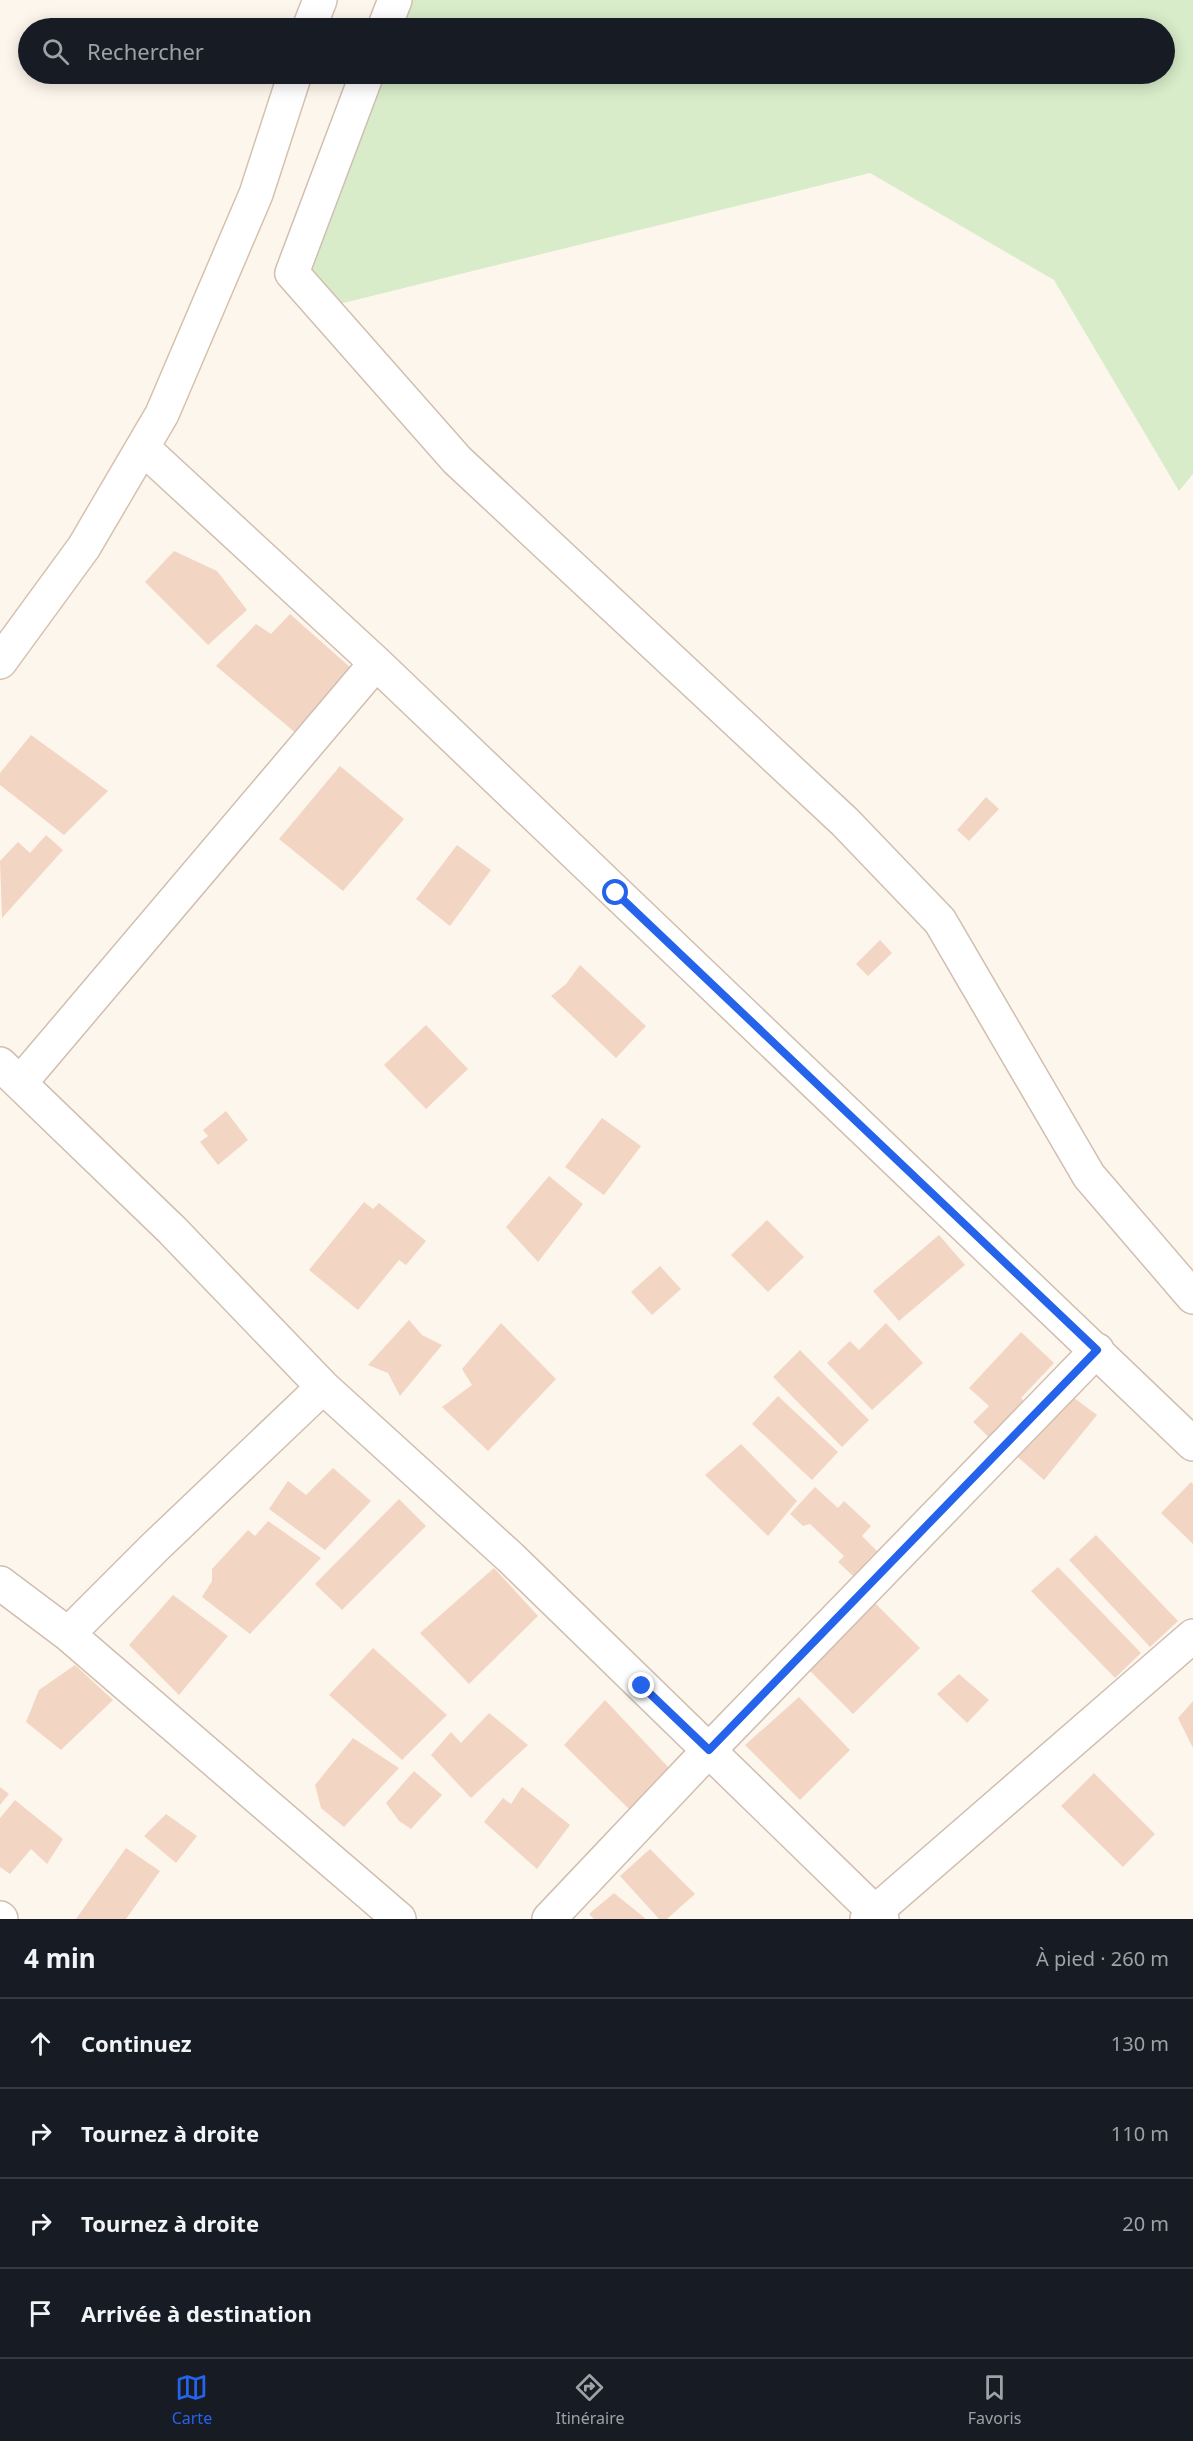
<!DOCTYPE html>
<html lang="fr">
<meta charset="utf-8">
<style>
:root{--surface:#171b24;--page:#242831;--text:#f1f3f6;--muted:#9ea1a6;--line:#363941;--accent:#2563eb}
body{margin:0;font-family:"Noto Sans",sans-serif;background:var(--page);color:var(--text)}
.stop{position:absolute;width:18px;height:18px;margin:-14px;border:4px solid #2563eb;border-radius:50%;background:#fff}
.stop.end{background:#2563eb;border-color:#fff;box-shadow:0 2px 6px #0008}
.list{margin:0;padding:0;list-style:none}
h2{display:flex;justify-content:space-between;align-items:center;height:78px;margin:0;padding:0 24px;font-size:26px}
h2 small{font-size:20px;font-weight:400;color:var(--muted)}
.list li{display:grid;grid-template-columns:39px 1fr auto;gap:18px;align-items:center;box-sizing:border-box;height:90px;padding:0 24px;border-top:2px solid var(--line)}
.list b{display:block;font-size:22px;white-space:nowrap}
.list em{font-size:20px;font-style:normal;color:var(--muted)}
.icon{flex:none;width:33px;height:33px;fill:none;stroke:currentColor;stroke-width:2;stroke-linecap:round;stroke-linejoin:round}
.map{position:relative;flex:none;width:1193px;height:1919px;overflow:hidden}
.search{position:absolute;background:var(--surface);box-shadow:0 3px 15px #0003;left:18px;right:18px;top:18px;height:66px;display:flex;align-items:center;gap:15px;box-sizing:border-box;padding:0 21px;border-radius:33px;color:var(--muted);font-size:22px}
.sheet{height:438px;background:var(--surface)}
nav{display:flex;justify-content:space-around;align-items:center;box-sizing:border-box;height:84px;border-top:2px solid var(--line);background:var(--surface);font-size:16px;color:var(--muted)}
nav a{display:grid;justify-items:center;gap:3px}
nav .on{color:var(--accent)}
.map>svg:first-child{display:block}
</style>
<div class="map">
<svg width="1193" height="1919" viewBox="0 0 1193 1919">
<rect width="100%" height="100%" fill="#fdf6ec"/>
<path fill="#d8ecc9" d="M395,0H1193V474L1179,491L1054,280L870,173L323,308L292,273L367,74H1164V28H384Z"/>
<path fill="#f3d5c3" d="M174,551L217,571L247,610L208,645L145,582Z
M290,614L351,668L297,734L216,666L256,624L271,634Z
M31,735L108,791L64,835L0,785V773Z
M340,766L404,819L343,891L279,839Z
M986,797L999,809L969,841L957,830Z
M46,835L63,850L2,918L0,861L18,842L30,853Z
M457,845L491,870L450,926L416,899Z
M880,940L892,953L868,976L856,964Z
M580,965L646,1026L616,1058L551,996L566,984Z
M426,1025L468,1069L426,1109L384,1065Z
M226,1111L248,1140L218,1165L200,1142L208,1136L203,1130Z
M602,1118L641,1146L604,1195L565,1167Z
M549,1176L583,1204L538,1262L506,1227Z
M364,1202L373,1209L379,1203L426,1241L406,1265L399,1260L358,1310L309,1270Z
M767,1220L804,1257L768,1292L731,1255Z
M939,1235L965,1265L899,1321L873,1291Z
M660,1266L681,1289L652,1315L631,1292Z
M409,1320L422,1335L442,1345L400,1396L388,1373L368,1365Z
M501,1323L556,1379L488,1451L442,1407L472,1385L462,1369Z
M886,1323L923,1363L872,1410L827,1363L850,1341L859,1350Z
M1021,1332L1054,1363L1021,1398L1028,1405L994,1442L973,1422L989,1406L969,1388Z
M800,1350L869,1420L842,1447L773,1377Z
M1065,1391L1097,1415L1044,1480L1011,1451Z
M778,1396L838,1452L812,1480L752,1424Z
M741,1444L797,1501L768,1536L705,1475Z
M333,1468L371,1501L325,1550L269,1509L288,1481L306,1495Z
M1191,1482L1193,1484V1544L1161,1513Z
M815,1487L838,1508L844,1501L871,1526L862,1536L877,1551L853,1576L838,1562L844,1556L810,1524L803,1526L790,1514Z
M399,1499L426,1526L342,1610L315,1584Z
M268,1521L321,1558L250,1634L202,1597L212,1581V1569L248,1530L255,1536Z
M1096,1535L1178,1621L1150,1647L1069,1560Z
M1058,1567L1141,1653L1115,1678L1031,1591Z
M494,1568L538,1616L469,1684L420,1633Z
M173,1595L228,1636L179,1695L129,1645Z
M874,1602L920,1648L853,1714L807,1668Z
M373,1648L447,1715L402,1760L329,1695Z
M75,1665L113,1700L61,1750L26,1722L39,1690Z
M959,1674L989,1700L967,1723L937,1694Z
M799,1697L850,1750L800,1800L745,1745Z
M605,1700L671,1770L631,1811L564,1745Z
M1193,1701V1748L1178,1718Z
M489,1713L528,1745L471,1798L431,1755L451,1732L461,1743Z
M353,1738L399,1768L344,1827L321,1808L315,1785Z
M414,1771L442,1795L411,1829L399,1821L386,1803Z
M1094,1773L1155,1834L1123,1867L1061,1806Z
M0,1787L9,1794L0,1805Z
M522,1787L570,1825L537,1869L484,1822L503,1798L511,1804Z
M15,1800L63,1839L47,1864L31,1849L10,1874L0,1867V1818Z
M166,1814L197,1836L176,1863L144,1836Z
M126,1848L160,1871L126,1919H76Z
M650,1849L695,1894L667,1919H659L620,1876Z
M614,1893L646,1919H594L589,1914Z"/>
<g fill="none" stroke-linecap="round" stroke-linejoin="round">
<g stroke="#d1beb0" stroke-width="36">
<path id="street" d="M384,28L395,0
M367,74L292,273L457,460L845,822L940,921L1089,1176L1193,1297
M143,448L376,663L1193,1444
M0,1064L172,1230L323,1387L510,1557L882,1919
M20,1083L376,663
M0,1583L68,1634L399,1919
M68,1634L155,1547L323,1387
M0,1918L1,1919
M549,1919L709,1750L1097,1350
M867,1919L1193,1636"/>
</g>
<g stroke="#d6c0b0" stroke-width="36">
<path id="secondary" d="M309,28L320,0
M0,662L84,547L162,414L256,194L295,74"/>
</g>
<use href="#street" stroke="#fff" stroke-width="33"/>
<use href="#secondary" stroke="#fff" stroke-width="33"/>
</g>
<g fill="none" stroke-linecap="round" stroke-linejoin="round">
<path stroke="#2563eb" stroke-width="8" d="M616,893L1097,1350L709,1750L642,1686"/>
</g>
</svg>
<div class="stop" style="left:616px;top:893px"></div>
<div class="stop end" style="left:642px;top:1686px"></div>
<div class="search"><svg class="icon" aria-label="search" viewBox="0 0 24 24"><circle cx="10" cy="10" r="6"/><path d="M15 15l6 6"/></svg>Rechercher</div>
</div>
<section class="sheet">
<h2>4 min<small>À pied · 260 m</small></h2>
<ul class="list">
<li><svg class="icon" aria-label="ahead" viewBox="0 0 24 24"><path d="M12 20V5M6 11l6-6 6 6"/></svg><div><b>Continuez</b></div><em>130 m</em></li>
<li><svg class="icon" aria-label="right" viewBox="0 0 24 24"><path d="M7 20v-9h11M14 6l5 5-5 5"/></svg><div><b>Tournez à droite</b></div><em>110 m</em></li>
<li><svg class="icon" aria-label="right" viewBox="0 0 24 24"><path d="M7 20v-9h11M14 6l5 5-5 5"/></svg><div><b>Tournez à droite</b></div><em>20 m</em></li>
<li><svg class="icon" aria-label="arrive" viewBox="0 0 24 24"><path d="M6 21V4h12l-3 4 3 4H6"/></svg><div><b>Arrivée à destination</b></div></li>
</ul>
</section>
<nav>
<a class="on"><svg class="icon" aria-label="map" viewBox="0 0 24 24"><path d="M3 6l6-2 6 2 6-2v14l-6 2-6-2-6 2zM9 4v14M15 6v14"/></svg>Carte</a>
<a><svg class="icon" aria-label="directions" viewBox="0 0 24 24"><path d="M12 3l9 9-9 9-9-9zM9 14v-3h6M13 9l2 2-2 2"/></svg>Itinéraire</a>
<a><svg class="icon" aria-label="saved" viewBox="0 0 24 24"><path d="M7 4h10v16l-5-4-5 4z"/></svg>Favoris</a>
</nav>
